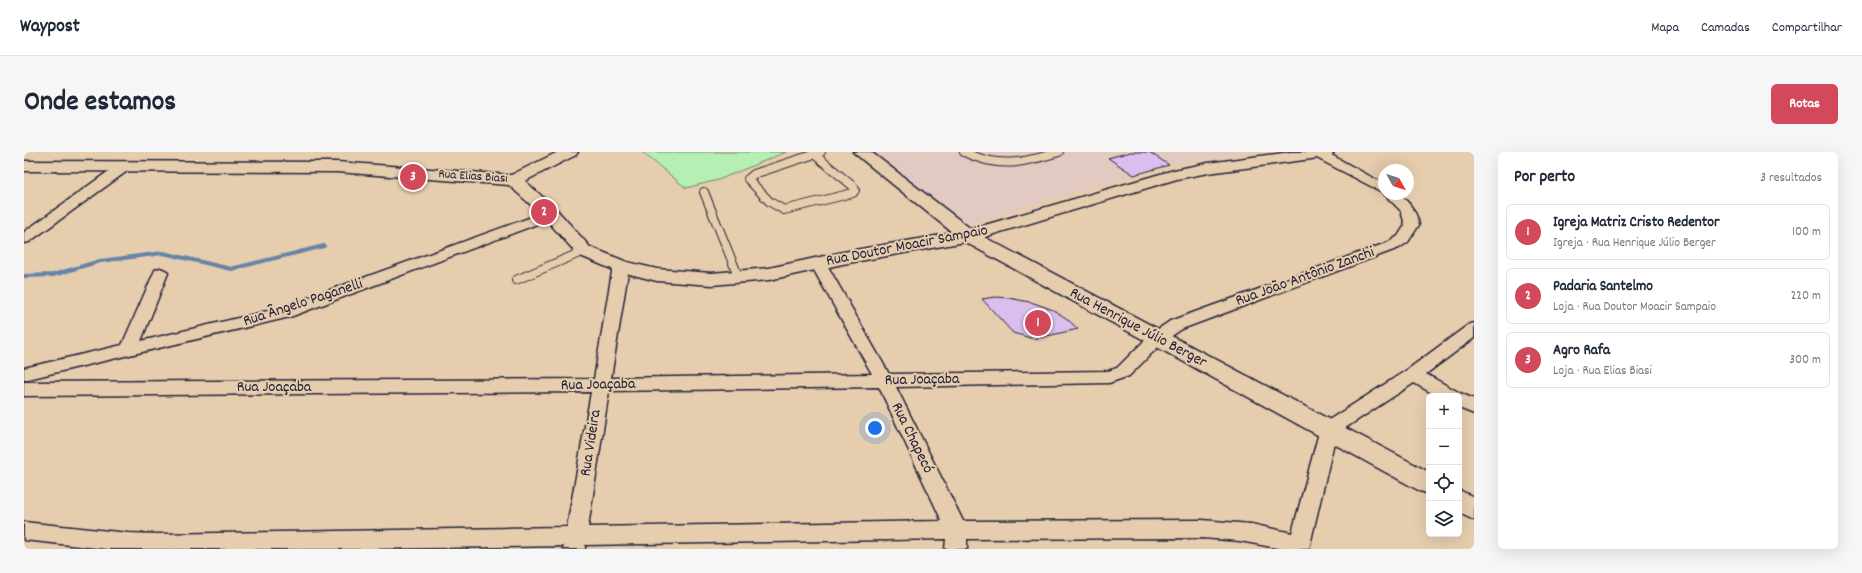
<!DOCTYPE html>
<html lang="pt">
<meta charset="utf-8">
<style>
:root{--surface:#fff;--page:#f6f6f7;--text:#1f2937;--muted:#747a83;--line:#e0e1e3;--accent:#d1495b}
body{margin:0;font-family:Dekko,sans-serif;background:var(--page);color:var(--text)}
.controls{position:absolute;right:12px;bottom:12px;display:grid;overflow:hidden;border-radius:6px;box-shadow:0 4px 16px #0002}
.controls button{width:36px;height:36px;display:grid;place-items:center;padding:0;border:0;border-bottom:1px solid var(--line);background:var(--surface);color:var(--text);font:20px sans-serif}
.compass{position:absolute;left:1354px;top:12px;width:36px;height:36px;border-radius:50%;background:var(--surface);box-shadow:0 4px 16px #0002;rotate:129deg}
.you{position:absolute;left:851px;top:276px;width:14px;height:14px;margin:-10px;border:3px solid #fff;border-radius:50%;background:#1a73e8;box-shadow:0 0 0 6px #1a73e833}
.badge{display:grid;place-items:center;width:26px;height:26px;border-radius:50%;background:var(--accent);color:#fff;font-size:13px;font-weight:700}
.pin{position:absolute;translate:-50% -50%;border:2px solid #fff;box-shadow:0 1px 4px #0006}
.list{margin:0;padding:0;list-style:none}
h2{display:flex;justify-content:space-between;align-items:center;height:52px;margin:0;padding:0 16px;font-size:17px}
h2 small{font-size:13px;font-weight:400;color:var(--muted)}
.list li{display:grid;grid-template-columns:26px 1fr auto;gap:12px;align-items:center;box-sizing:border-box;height:56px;margin:0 8px 8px;padding:0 8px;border:1px solid var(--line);border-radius:6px}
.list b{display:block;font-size:15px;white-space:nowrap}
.list p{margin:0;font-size:13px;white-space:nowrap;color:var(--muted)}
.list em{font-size:13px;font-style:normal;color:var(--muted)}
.icon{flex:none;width:22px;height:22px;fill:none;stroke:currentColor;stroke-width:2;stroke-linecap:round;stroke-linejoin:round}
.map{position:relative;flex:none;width:1450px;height:397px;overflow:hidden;border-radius:6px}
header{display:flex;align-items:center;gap:24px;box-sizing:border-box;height:56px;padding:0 20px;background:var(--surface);border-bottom:1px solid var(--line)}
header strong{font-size:19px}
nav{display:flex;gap:22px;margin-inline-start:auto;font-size:14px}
.intro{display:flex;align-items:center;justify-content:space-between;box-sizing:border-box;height:96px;padding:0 24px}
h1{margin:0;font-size:28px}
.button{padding:10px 18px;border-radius:6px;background:var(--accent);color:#fff;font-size:14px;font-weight:700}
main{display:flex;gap:24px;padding:0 24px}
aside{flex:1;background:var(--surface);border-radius:6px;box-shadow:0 4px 16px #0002}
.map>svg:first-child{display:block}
</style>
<header>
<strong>Waypost</strong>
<nav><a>Mapa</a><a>Camadas</a><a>Compartilhar</a></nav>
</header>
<div class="intro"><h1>Onde estamos</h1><a class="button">Rotas</a></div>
<main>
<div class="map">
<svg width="1450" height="397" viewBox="0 0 1450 397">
<rect width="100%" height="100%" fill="#e6cdae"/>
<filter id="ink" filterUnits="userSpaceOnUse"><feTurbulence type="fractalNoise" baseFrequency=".025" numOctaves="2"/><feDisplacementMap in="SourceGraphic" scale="8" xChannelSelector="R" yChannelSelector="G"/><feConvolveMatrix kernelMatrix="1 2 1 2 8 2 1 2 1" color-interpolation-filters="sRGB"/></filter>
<g filter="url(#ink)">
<path fill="#e2c9c1" d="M850,0H1242L1155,10L940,72Z"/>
<path fill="#b5efb3" stroke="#6c8877" d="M618,0H762L694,28L662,36Z"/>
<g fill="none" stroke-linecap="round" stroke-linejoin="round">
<path stroke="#6684a8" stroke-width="4" d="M0,124L29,123L76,109L139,101L207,117L300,94"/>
</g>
<path fill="#dabfee" stroke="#22223b" d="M1107,0H1125L1145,13L1110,23L1084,6Z
M971,145L985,146L1010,151L1029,158L1042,166L1054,177L1010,187L989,181L958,147Z"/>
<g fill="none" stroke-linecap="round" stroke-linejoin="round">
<g stroke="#22223b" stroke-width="10">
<path id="service" d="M940,0C975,17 999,11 1035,0
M791,3L830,35L831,38L829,41L760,58L746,50L724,27L730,22L797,0
M680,40L715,126
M492,128L560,99"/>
</g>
<g stroke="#22223b" stroke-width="3">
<path id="minor" d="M1288,0H1302L1360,32V41L1289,4Z
M101,10L106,11L108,14L106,17L5,90L0,91V80L96,11Z
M1360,42H1375C1385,50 1393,60 1395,73L1384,90L1375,96L1158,177L1139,190L1105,224L1085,231L872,235L939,369L1178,368L1227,372L1268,381L1297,273L1383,218L1444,173L1450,171V186L1402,222L1436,241L1450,247V262L1435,256V244H1413L1390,231L1312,282L1285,397H1258L1216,389L1178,386L943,387V397H921L922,387L561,393V397H539L540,394L334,397H83L0,388V370L104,381L134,382L543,375L567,240L0,244V230L570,227L589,114L592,111L597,109L602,111L605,114L587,226L848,222L786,111L789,108L794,106L799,108L802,111L865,222L1084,219L1093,216L1127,182L1146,169L1365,90L1374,84L1381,73L1377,59ZM855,235L918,369L564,375L585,239Z
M527,58L532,59L534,62L532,65L266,165L0,228V216L98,193L131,118L136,116L141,118L144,121L117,189L256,156Z"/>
</g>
<g stroke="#22223b" stroke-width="3">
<path id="tertiary" d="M534,0H554L552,3L501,29L533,58L566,95L603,110L633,117L688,121L745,116L819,100L929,81L829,0H847L947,77L1150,18L1184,11L1267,0H1310L1308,3L1302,5L1184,21L1153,27L960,85L1405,320V342L1396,339L941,90L819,112L745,128L688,133L633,129L590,118L554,103L521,66L485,33L313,20L0,19V9L313,10L487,23Z
M1435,338L1450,345V368L1435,361Z"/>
</g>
<use href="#service" stroke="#e6cdae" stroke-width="8"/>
<use href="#minor" fill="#e6cdae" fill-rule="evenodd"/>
<use href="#tertiary" fill="#e6cdae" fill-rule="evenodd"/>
</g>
</g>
<g text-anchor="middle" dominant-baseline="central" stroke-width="4" stroke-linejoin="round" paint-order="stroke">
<g font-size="13" fill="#22223b" stroke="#e6cdae">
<text transform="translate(449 25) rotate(4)">Rua Elias Biasi</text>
</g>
<g font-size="16" fill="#22223b" stroke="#e6cdae">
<text transform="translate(883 94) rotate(-11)">Rua Doutor Moacir Sampaio</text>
<text transform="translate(1281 125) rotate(-20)">Rua João Antônio Zanchi</text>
<text transform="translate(279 151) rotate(-18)">Rua Ângelo Paganelli</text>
<text transform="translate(1114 176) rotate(28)">Rua Henrique Júlio Berger</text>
<text transform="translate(898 228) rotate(-1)">Rua Joaçaba</text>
<text transform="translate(574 233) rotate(-1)">Rua Joaçaba</text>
<text x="250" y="235">Rua Joaçaba</text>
<text transform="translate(888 286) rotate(64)">Rua Chapecó</text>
<text transform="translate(567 291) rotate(-81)">Rua Videira</text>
</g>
</g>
</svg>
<div class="controls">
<button>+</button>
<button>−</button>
<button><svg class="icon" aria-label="locate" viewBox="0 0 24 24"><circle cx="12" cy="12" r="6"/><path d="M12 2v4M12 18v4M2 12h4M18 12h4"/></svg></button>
<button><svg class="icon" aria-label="layers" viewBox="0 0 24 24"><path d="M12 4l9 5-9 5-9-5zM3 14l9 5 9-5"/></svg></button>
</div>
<svg class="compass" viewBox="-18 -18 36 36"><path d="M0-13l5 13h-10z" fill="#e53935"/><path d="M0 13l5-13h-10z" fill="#747a83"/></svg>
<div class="you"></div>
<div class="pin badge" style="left:1014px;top:171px">1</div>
<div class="pin badge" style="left:520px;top:60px">2</div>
<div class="pin badge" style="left:389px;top:25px">3</div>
</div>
<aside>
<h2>Por perto<small>3 resultados</small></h2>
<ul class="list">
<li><span class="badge">1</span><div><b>Igreja Matriz Cristo Redentor</b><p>Igreja · Rua Henrique Júlio Berger</p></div><em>100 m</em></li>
<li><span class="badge">2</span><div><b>Padaria Santelmo</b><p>Loja · Rua Doutor Moacir Sampaio</p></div><em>220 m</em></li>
<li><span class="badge">3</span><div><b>Agro Rafa</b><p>Loja · Rua Elias Biasi</p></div><em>300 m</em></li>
</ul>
</aside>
</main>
